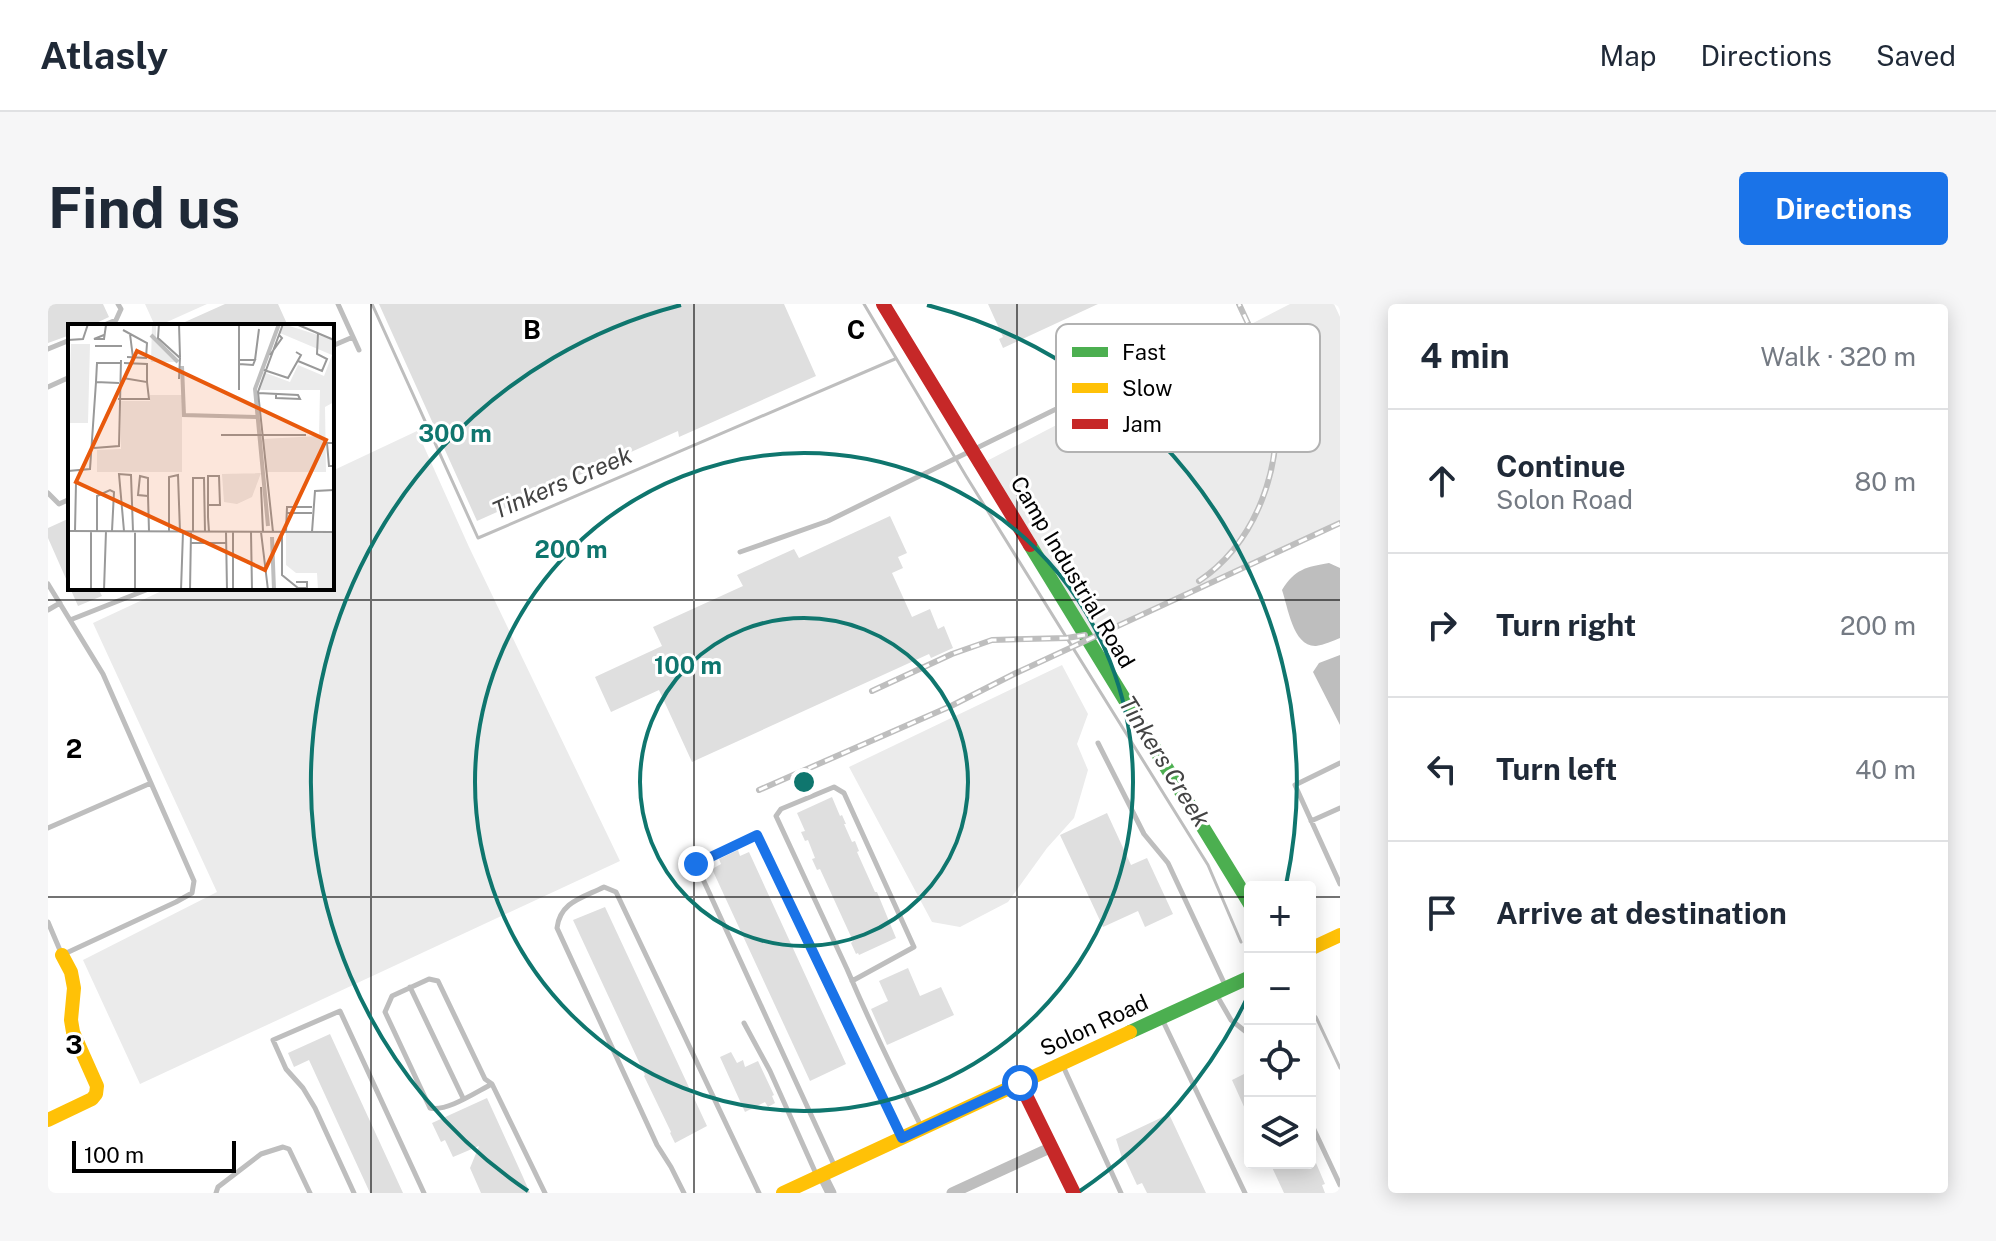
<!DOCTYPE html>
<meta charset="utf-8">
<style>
:root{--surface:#fff;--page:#f6f6f7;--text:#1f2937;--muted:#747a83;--line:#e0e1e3;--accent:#1a73e8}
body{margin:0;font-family:"Public Sans",sans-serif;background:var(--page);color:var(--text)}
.controls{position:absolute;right:24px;bottom:24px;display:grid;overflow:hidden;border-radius:8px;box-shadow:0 4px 20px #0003}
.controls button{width:72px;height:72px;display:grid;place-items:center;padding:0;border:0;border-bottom:2px solid var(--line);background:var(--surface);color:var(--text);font:40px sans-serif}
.scale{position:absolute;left:24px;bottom:20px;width:164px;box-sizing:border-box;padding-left:8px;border:4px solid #000;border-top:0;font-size:22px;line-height:28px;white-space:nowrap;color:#000;-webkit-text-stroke:6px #fff;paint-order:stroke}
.stop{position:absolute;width:24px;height:24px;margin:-18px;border:6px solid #1a73e8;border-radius:50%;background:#fff}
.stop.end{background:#1a73e8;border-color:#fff;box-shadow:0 2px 8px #0008}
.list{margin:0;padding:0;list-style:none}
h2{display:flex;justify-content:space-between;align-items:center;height:104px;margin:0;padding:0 32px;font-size:34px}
h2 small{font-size:26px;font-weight:400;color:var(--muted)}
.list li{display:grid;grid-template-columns:52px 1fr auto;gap:24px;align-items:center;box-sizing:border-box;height:144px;padding:0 32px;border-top:2px solid var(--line)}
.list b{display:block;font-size:30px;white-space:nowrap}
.list p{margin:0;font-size:26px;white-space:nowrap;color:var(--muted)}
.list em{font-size:26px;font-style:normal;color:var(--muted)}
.icon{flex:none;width:44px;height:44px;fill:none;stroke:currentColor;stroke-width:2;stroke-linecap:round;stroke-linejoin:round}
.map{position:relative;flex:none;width:1292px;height:889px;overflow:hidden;border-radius:8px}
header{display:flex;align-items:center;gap:48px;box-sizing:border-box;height:112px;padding:0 40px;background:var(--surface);border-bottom:2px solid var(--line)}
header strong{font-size:38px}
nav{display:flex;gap:44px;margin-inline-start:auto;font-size:28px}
.intro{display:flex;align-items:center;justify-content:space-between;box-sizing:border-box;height:192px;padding:0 48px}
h1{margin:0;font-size:56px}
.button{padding:20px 36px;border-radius:8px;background:var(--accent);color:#fff;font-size:28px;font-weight:700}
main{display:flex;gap:48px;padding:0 48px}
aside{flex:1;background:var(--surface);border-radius:8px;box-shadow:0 4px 20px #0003}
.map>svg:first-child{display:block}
</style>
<header>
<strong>Atlasly</strong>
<nav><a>Map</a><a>Directions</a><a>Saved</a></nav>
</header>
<div class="intro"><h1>Find us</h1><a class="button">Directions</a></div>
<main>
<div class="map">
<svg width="1292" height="889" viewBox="0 0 1292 889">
<rect width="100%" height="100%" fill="#fff"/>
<path fill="#ebebeb" d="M97,0H159L110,22H107Z
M1242,0H1286L1292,13V219L1041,336L933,160Z
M369,127L421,243L572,557L92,780L35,656L169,588L45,319L120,284H284V167Z
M1014,361L1040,410L1029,440L1040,466L1026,514L999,544L960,598L912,623L884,618L801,463Z"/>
<path fill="#bebebe" d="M1281,259L1292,264V334C1284,337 1276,341 1268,342C1245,343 1240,303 1234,286C1247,265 1258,263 1281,259Z
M1292,351V421L1265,368L1271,359Z"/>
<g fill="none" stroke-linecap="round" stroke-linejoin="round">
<path stroke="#bebebe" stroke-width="3" d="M324,0L430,234L847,55
M816,0L918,172L1160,561L1193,638
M1262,707L1268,713L1292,764"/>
</g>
<path fill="#dfdfdf" d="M0,0H55L61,13L42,22H22V31L0,39Z
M177,0H230L240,22H128Z
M331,0H736L768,72L631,133L630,127L429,217Z
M940,0H1050L955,44L951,35L955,33Z
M842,212L859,249L850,253L855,264L844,269L864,313L882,305L890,325L896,322L905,344L883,354L881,350L644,458L611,386L563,408L547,373L614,342L605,323L695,282L689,271L746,245L751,254Z
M22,214V284H50L54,292L30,302L0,234V224Z
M784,493L792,512L794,511L798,520H796L804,538L807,537L811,547L809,548L827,588H829L848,634L811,651L810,649L808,650L803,639L805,637L772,565L769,566L764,555L767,554L760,536L757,537L753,528L757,527L749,509Z
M1059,509L1083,561L1099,554L1125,610L1097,623L1090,607L1055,623L1012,531Z
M690,546L692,552L701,548L798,760L762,777L664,565L673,560L671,555Z
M557,603L659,822L627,839L622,829L623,828L596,772L597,771L525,616Z
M860,664L872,692L893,683L906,711L839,741L823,705L840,697L831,677Z
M282,730L355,889H322L261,756L246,763L240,749Z
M683,748L689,759L695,756L697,763L710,757L726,791L724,792L727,799L720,803L717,798L697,808L672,753Z
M1202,767V816L1184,776Z
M439,794L475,873L482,889H433L422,864L431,842L405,853L397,836L393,838L384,819Z
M1121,810L1158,889H1099L1094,879L1089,881L1076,853L1074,854L1068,835Z
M1222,859H1268L1277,880L1274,881L1277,889H1236Z"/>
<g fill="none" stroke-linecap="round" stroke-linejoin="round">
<path stroke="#bebebe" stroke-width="5" d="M290,0L311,46
M54,22L68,16L73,5L70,0
M284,42L305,33
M0,45L22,36
M0,83L22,73
M0,189L11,200L22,195
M692,248L780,217L1169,26
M0,280L55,370L146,577L144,589L128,598L14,651L0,618
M0,306L12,299
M22,316L103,284
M1050,439L1096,530L1120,559L1178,683
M1292,459L1247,481L1292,580
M1263,517L1292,504
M0,524L103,479
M804,677L866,643L796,489L786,483L733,505L728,512L799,665C822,719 847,771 874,824
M362,683L415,794
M1168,690L1183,716L1202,731
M1114,715L1197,889
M696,719L722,767L769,872
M1015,762L1073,889
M444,780C428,788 399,808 382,804L337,708L344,692L381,675L390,677L437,775L444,780L497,889
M1262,817L1292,881
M787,863L648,560L709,531L853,833
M168,889L170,883L213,850L235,843L241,845L262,889
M306,889L267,804L255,784L238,765L225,736L292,707L376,889
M636,889L623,863L609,841L509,624C512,598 534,594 556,583L568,588L711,889"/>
<path stroke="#bebebe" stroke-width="11" d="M774,871L783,889
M904,889L1004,843"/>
<path stroke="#4caf50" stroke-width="14" d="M982,241L1202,600
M1082,728L1202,673"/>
<path stroke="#ffc107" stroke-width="14" d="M1262,645L1292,631
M0,816L44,795L48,790L49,782L25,728L23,716L26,684L23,668L14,651
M735,889L1082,728"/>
<path stroke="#c62828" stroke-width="14" d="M835,0L982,241
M972,779L1026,889"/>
<g stroke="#bebebe" stroke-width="6">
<path id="rail" d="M1151,277C1209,238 1236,161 1226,92C1221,59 1204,29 1191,0
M824,387L904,350L944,336L1019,334L1037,331
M711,486L903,402L968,369L1292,219"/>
</g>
<use href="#rail" stroke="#fff" stroke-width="3" stroke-dasharray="9" stroke-linecap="butt"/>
</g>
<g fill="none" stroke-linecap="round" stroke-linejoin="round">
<path stroke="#1a73e8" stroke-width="10" d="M648,560L709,531L854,834L972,779"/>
</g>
<path fill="none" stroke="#000" stroke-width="2" stroke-opacity="0.55" d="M323,0V889M646,0V889M969,0V889M0,296H1292M0,593H1202M1262,593H1292"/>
<g fill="none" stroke="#0f766e" stroke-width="4">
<circle cx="756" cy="478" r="164"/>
<circle cx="756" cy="478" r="329"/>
<path d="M1201 690A493 493 0 0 1 1032 887M480 887A493 493 0 0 1 633 1M879 1A493 493 0 0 1 1238 581"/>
</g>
<g text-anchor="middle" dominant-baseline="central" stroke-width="6" stroke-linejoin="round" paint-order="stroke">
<g font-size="22" fill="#000" stroke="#fff">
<text transform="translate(1025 268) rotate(59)">Camp Industrial Road</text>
<text transform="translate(1046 721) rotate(-25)">Solon Road</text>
</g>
<g font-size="24" font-style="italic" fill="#434343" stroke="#fff">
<text transform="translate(514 178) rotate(-23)">Tinkers Creek</text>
<text transform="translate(1117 457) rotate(58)">Tinkers Creek</text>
</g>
</g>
<g transform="translate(20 20)">
<rect width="266" height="266" fill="#fff"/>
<path d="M84,0H88V14L111,38H83ZM215,0L266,16V78L257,83L258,148H198L195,115L251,112L252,66H191L195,48L222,58L230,41L256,52L264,31L212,9ZM3,20H22L20,99H0ZM82,71H114V148H29V126L53,125V77H82ZM193,149L184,173L169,180L156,178L154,150ZM218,208H266V266H250L249,249H228L218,241Z" fill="#ebebeb"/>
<path fill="none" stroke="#bebebe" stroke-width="4" d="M83,11L110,38M114,42L116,91L188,93M200,202L187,65L211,0M204,213L206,266"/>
<path fill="none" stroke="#999" stroke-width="2" d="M91,0L90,14L112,34L111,55M111,0L112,33M228,0L266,16M55,6L79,19L78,34L59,33M62,10L65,34M36,11L26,15H36L38,1M0,16L15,15L20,0M27,22H54M202,31L214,14L211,11M171,36H187L185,41L171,40M187,36L191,5M230,37L254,47L259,35L249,30L250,9M56,39L79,40V58M196,46L220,54L233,31L228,28M28,58L29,39H53M171,66V0M190,69L230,71L232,75L208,74V70M50,75H81L79,58L55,54M153,111H238M266,119H259L261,142H266M26,124L51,122L53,36M0,147L22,145L28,58L51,59M193,163L195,208M80,172L70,171L72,152L80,154V172L81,207M140,181H152L151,152H140V193L141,208M218,189H244M0,207L266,208M7,207L8,159M29,207V172L42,166L46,168L44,207M56,207L51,150L63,151L65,207M101,208V153L110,151L112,208M125,208V154H136L137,208M158,208L159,266M183,208L184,266M193,208L200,266M205,208L190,68L215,0M214,208V251L230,264H239V258H228M218,208L219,183H244M244,208L247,167L266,166M122,219H158M23,266V207M36,266L38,207M67,266V207M113,266L115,208M122,266L123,208M165,266V208"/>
<path fill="#e8590c" fill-opacity="0.15" stroke="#e8590c" stroke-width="4" d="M69,27L258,116L197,246L8,158Z"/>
<rect width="266" height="266" fill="none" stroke="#000" stroke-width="4"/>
</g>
<rect x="1008" y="20" width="264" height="128" rx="12" fill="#fff" stroke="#b2b2b2" stroke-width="2"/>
<rect x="1024" y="43" width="36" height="10" fill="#4caf50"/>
<rect x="1024" y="79" width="36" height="10" fill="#ffc107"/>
<rect x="1024" y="115" width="36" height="10" fill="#c62828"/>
<g font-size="22" fill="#000">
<text x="1074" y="56">Fast</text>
<text x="1074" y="92">Slow</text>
<text x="1074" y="128">Jam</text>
</g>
<g font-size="26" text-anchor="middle" font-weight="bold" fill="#000" stroke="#fff" stroke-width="6" stroke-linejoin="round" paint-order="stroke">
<text x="484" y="35">B</text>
<text x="808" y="35">C</text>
<text x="26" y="454">2</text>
<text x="26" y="750">3</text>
</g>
<circle cx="756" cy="478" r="12" fill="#0f766e" stroke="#fff" stroke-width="4"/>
<g font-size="24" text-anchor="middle" font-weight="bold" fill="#0f766e" stroke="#fff" stroke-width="6" stroke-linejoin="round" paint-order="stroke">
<text x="407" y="138">300 m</text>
<text x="523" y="254">200 m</text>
<text x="640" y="370">100 m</text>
</g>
</svg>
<div class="controls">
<button>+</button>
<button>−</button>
<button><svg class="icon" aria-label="locate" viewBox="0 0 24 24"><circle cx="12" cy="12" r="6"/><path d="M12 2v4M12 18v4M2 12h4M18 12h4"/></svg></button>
<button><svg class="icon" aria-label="layers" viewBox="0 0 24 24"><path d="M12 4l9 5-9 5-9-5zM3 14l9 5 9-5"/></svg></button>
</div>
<div class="scale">100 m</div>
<div class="stop" style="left:972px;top:779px"></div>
<div class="stop end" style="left:648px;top:560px"></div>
</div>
<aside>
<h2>4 min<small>Walk · 320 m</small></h2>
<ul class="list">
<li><svg class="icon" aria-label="ahead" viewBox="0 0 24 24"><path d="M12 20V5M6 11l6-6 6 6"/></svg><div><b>Continue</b><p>Solon Road</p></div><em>80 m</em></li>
<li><svg class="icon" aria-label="right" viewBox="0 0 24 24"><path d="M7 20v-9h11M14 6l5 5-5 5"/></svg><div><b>Turn right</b></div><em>200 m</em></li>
<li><svg class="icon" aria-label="left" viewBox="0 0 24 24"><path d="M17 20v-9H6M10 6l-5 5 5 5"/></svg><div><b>Turn left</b></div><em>40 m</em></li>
<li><svg class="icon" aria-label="arrive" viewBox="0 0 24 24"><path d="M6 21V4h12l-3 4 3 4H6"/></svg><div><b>Arrive at destination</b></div></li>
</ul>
</aside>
</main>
